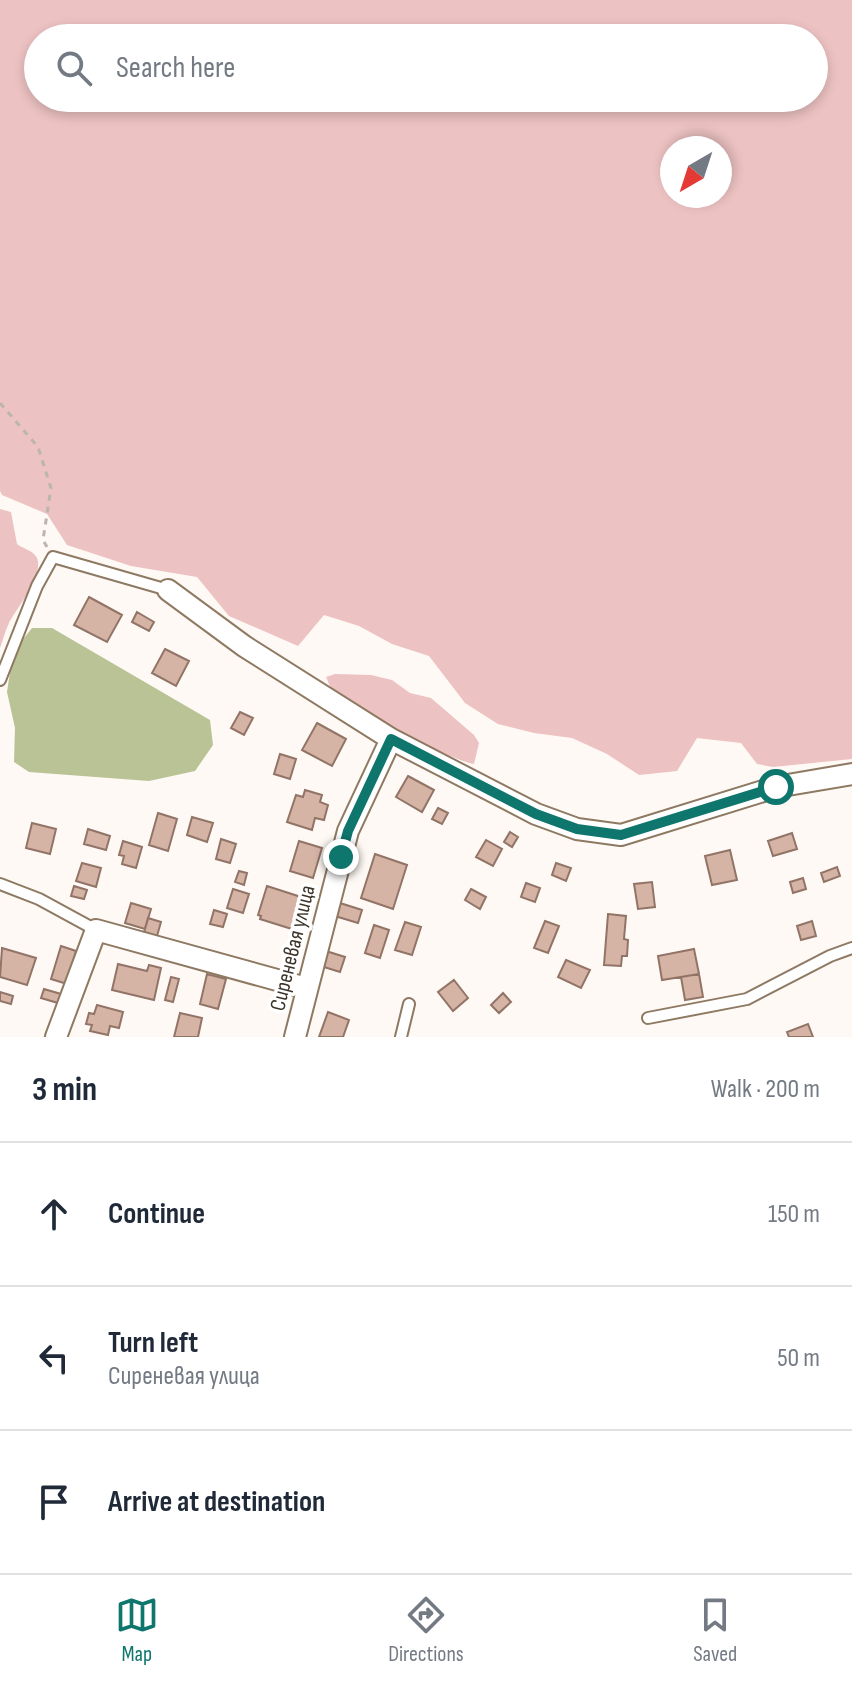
<!DOCTYPE html>
<meta charset="utf-8">
<style>
:root{--surface:#fff;--page:#f2f2f3;--text:#1f2937;--muted:#747a83;--line:#e0e1e3;--accent:#0f766e}
body{margin:0;font-family:"Sofia Sans Condensed",sans-serif;background:var(--page);color:var(--text)}
.compass{position:absolute;left:660px;top:136px;width:72px;height:72px;border-radius:50%;background:var(--surface);box-shadow:0 4px 12px #0003;rotate:219deg}
.stop{position:absolute;width:24px;height:24px;margin:-18px;border:6px solid #0f766e;border-radius:50%;background:#fff}
.stop.end{background:#0f766e;border-color:#fff;box-shadow:0 2px 8px #0008}
.list{margin:0;padding:0;list-style:none}
h2{display:flex;justify-content:space-between;align-items:center;height:104px;margin:0;padding:0 32px;font-size:34px}
h2 small{font-size:26px;font-weight:400;color:var(--muted)}
.list li{display:grid;grid-template-columns:52px 1fr auto;gap:24px;align-items:center;box-sizing:border-box;height:144px;padding:0 32px;border-top:2px solid var(--line)}
.list b{display:block;font-size:30px;white-space:nowrap}
.list p{margin:0;font-size:26px;white-space:nowrap;color:var(--muted)}
.list em{font-size:26px;font-style:normal;color:var(--muted)}
.icon{flex:none;width:44px;height:44px;fill:none;stroke:currentColor;stroke-width:2;stroke-linecap:round;stroke-linejoin:round}
.map{position:relative;flex:none;width:852px;height:1037px;overflow:hidden}
.search{position:absolute;background:var(--surface);box-shadow:0 4px 12px #0003;left:24px;right:24px;top:24px;height:88px;display:flex;align-items:center;gap:20px;box-sizing:border-box;padding:0 28px;border-radius:44px;color:var(--muted);font-size:30px}
.sheet{height:536px;background:var(--surface)}
nav{display:flex;justify-content:space-around;align-items:center;box-sizing:border-box;height:112px;border-top:2px solid var(--line);background:var(--surface);font-size:22px;color:var(--muted)}
nav a{display:grid;justify-items:center;gap:4px}
nav .on{color:var(--accent)}
.map>svg:first-child{display:block}
</style>
<div class="map">
<svg width="852" height="1037" viewBox="0 0 852 1037">
<rect width="100%" height="100%" fill="#fef9f4"/>
<path fill="#edc2c2" fill-rule="evenodd" d="M0,0H852V759L773,767L757,764L741,743L697,738L677,771L639,775L607,754L572,738L534,733L498,724L465,703L429,656L392,644L359,626L324,615L298,646L229,616L197,577L131,566L67,545L47,514L2,495L0,491ZM814,38V98H38V38ZM720,148V196H672V148Z
M0,509L11,512L17,544C22,548 30,550 34,554C50,568 16,609 9,623C5,631 3,640 0,648Z
M335,674L371,675L392,680L410,693L431,698L474,735L479,743L474,764C452,761 345,705 331,688C329,685 328,681 326,677Z"/>
<path fill="#b9c396" d="M32,628H52L210,720L213,745L195,771L149,781L29,772L14,762L15,728L7,692L13,652Z"/>
<path fill="#d5b4a6" stroke="#927467" stroke-width="2" d="M89,597L122,615L107,642L74,625Z
M137,612L154,622L149,631L132,622Z
M165,649L189,661L176,686L152,673Z
M240,712L253,718L244,735L231,728Z
M317,723L346,739L332,766L302,750Z
M280,754L296,759L290,779L274,774Z
M408,776L434,790L422,812L396,797Z
M305,790L322,795L320,802L328,805L324,820L315,818L312,830L287,822L296,795L303,797Z
M438,808L448,813L442,824L432,819Z
M158,813L177,819L168,851L149,845Z
M192,817L213,823L207,842L187,835Z
M32,823L56,829L50,854L26,848Z
M88,829L110,836L106,850L84,844Z
M510,832L518,837L512,847L504,842Z
M792,833L797,849L773,856L768,841Z
M221,839L236,844L230,863L216,859Z
M486,840L502,849L493,866L476,857Z
M123,841L142,847L136,868L122,864L124,856L119,855Z
M299,841L322,848L313,878L290,871Z
M730,850L737,880L712,885L705,856Z
M375,854L407,865L393,909L361,898Z
M82,863L101,868L96,887L76,881Z
M556,863L571,868L566,881L552,875Z
M837,867L840,876L824,882L821,873Z
M239,871L247,873L244,885L235,882Z
M803,878L806,889L793,893L790,882Z
M652,882L655,907L638,909L634,884Z
M526,883L540,888L535,902L521,897Z
M74,886L87,890L84,899L71,896Z
M267,886L301,897L300,901L306,903L298,931L260,919L261,916L258,915Z
M233,889L249,894L243,913L227,908Z
M471,889L486,897L480,909L465,900Z
M131,903L151,909L145,929L125,923Z
M340,903L362,910L358,923L335,916Z
M214,910L227,914L223,927L210,924Z
M608,914L626,916L624,939L628,940L627,956H622L621,966L604,965Z
M148,918L161,922L157,936L144,932Z
M545,921L559,926L548,953L534,948Z
M812,921L816,936L801,940L797,926Z
M405,922L421,927L412,955L395,950Z
M374,925L389,930L380,958L365,953Z
M61,946L76,951L67,984L51,979Z
M2,948L36,958L27,985L0,977Z
M694,949L699,974L662,980L658,956Z
M326,951L345,957L340,972L321,966Z
M566,960L590,970L581,988L558,977Z
M118,964L147,971L149,965L161,968L154,1000L112,990Z
M207,974L226,979L218,1009L200,1004Z
M699,974L703,997L685,1000L681,977Z
M171,977L179,979L173,1002L165,1000Z
M454,980L468,998L453,1011L438,992Z
M44,989L61,994L58,1003L41,998Z
M0,992L13,996L11,1004L0,1001Z
M503,993L511,1002L499,1013L491,1005Z
M97,1005L123,1012L119,1028L110,1026L108,1035L90,1031L92,1025L86,1024L89,1013L94,1014Z
M328,1012L349,1020L343,1037H319Z
M180,1013L202,1018L198,1037H174Z
M808,1024L813,1037H789L787,1032Z"/>
<g fill="none" stroke-linecap="round" stroke-linejoin="round">
<g stroke="#8e7962" stroke-width="14">
<path id="lane" d="M0,680L37,586L53,557L168,590
M0,884L39,899L96,930
M648,1018L747,999L830,956L852,948
M401,1037L409,1004"/>
</g>
<g stroke="#8e7962" stroke-width="24">
<path id="street" d="M168,590L244,646L391,739L536,814L577,829L621,835L776,787L852,774
M56,1037L96,930L306,988
M295,1037L348,831L391,739"/>
</g>
<path stroke="#bbb5ae" stroke-width="3" stroke-dasharray="6 6" stroke-linecap="butt" d="M0,403L38,447L51,488L43,540L47,547"/>
<use href="#lane" stroke="#fff" stroke-width="10"/>
<use href="#street" stroke="#fff" stroke-width="20"/>
</g>
<g fill="none" stroke-linecap="round" stroke-linejoin="round">
<path stroke="#0f766e" stroke-width="10" d="M341,857L348,831L391,739L536,814L577,829L621,835L776,787"/>
</g>
<g text-anchor="middle" dominant-baseline="central" stroke-width="7" stroke-linejoin="round" paint-order="stroke">
<g font-size="22" fill="#3c3329" stroke="#fff">
<text transform="translate(293 948) rotate(-76)">Сиреневая улица</text>
</g>
</g>
</svg>
<svg class="compass" viewBox="-18 -18 36 36"><path d="M0-13l5 13h-10z" fill="#e53935"/><path d="M0 13l5-13h-10z" fill="#747a83"/></svg>
<div class="stop" style="left:776px;top:787px"></div>
<div class="stop end" style="left:341px;top:857px"></div>
<div class="search"><svg class="icon" aria-label="search" viewBox="0 0 24 24"><circle cx="10" cy="10" r="6"/><path d="M15 15l6 6"/></svg>Search here</div>
</div>
<section class="sheet">
<h2>3 min<small>Walk · 200 m</small></h2>
<ul class="list">
<li><svg class="icon" aria-label="ahead" viewBox="0 0 24 24"><path d="M12 20V5M6 11l6-6 6 6"/></svg><div><b>Continue</b></div><em>150 m</em></li>
<li><svg class="icon" aria-label="left" viewBox="0 0 24 24"><path d="M17 20v-9H6M10 6l-5 5 5 5"/></svg><div><b>Turn left</b><p>Сиреневая улица</p></div><em>50 m</em></li>
<li><svg class="icon" aria-label="arrive" viewBox="0 0 24 24"><path d="M6 21V4h12l-3 4 3 4H6"/></svg><div><b>Arrive at destination</b></div></li>
</ul>
</section>
<nav>
<a class="on"><svg class="icon" aria-label="map" viewBox="0 0 24 24"><path d="M3 6l6-2 6 2 6-2v14l-6 2-6-2-6 2zM9 4v14M15 6v14"/></svg>Map</a>
<a><svg class="icon" aria-label="directions" viewBox="0 0 24 24"><path d="M12 3l9 9-9 9-9-9zM9 14v-3h6M13 9l2 2-2 2"/></svg>Directions</a>
<a><svg class="icon" aria-label="saved" viewBox="0 0 24 24"><path d="M7 4h10v16l-5-4-5 4z"/></svg>Saved</a>
</nav>
